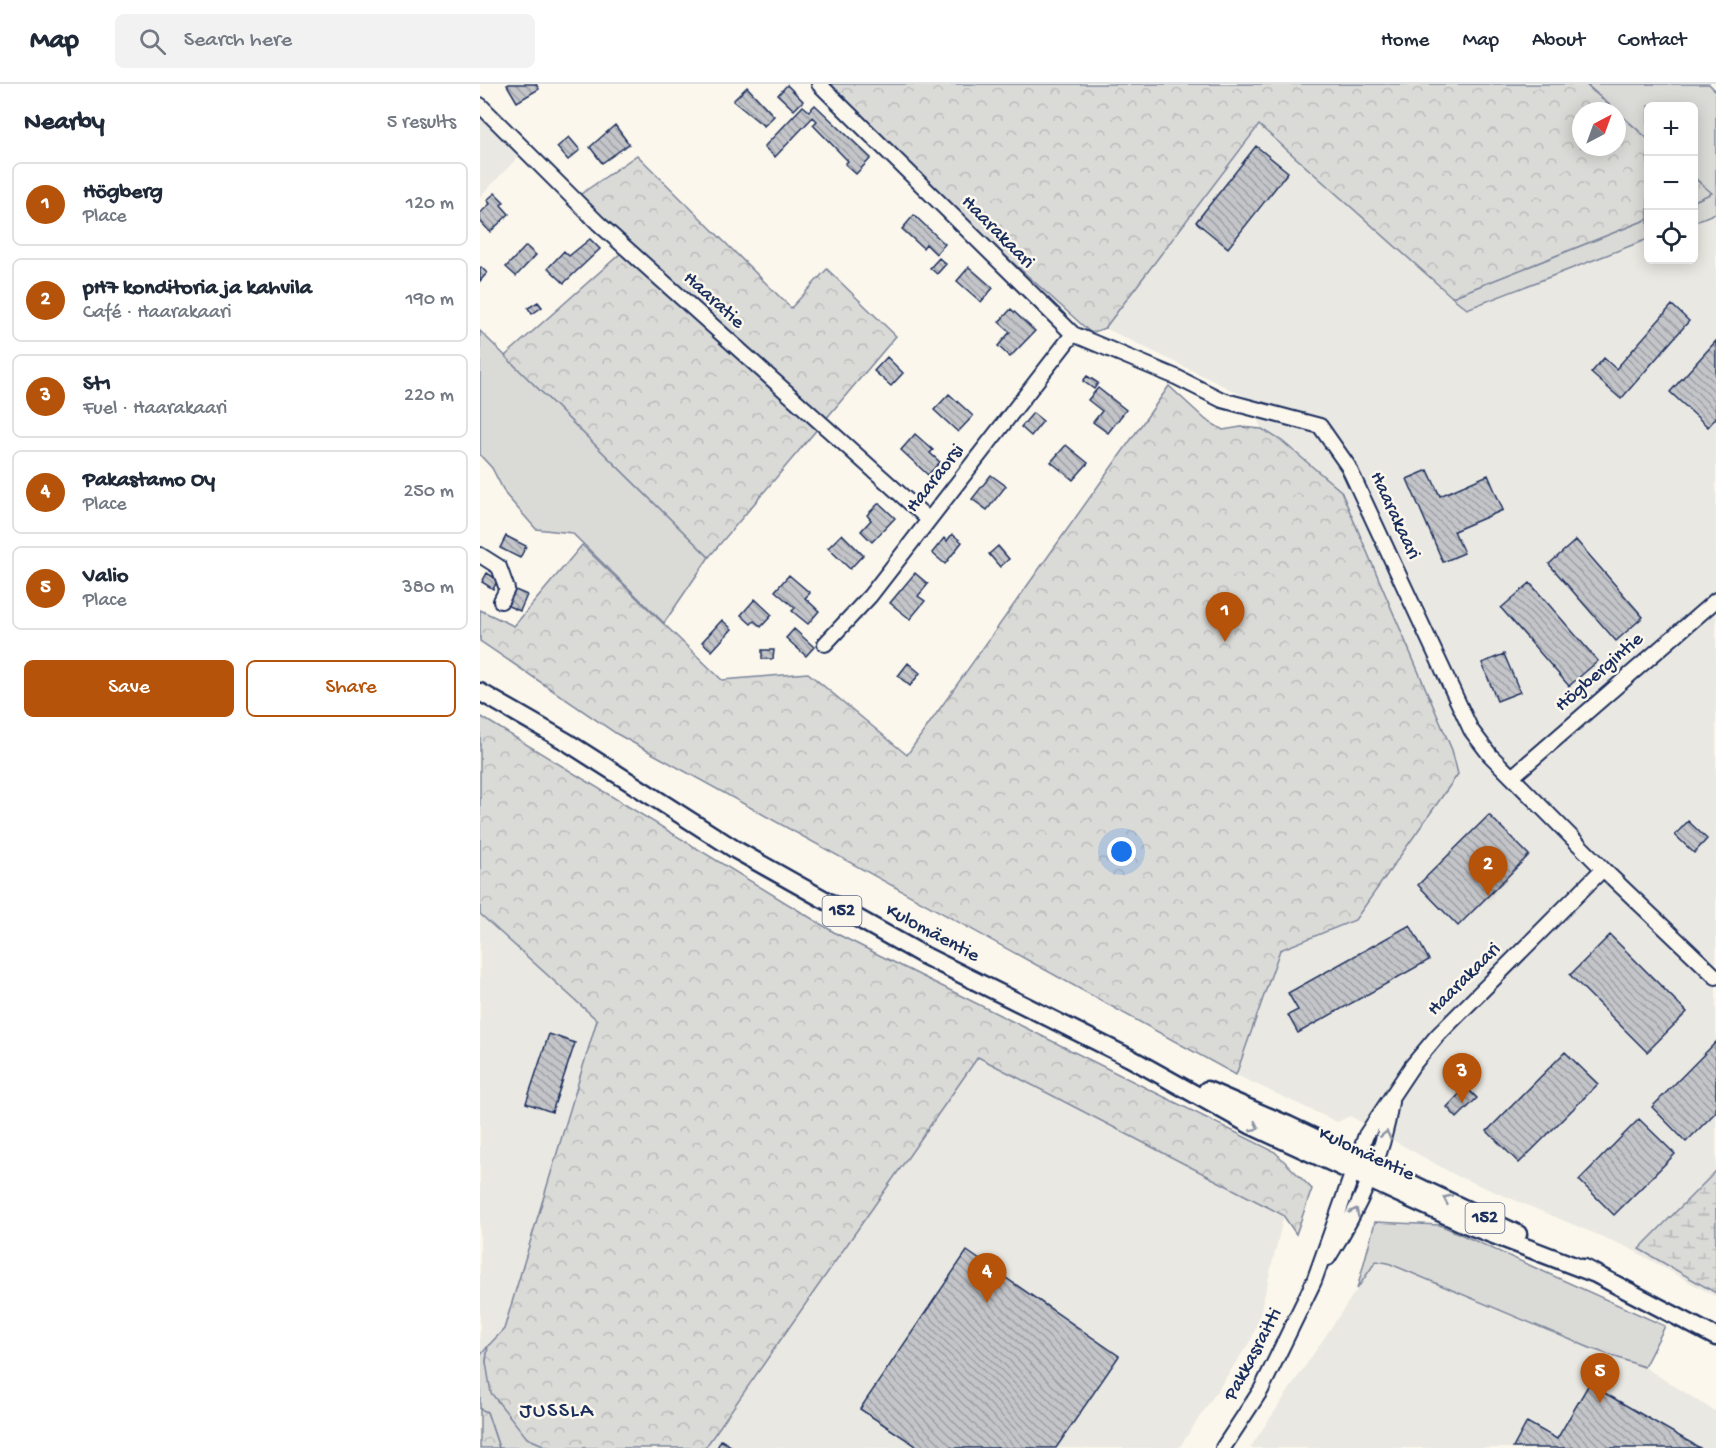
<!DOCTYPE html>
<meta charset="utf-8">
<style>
:root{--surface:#fff;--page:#f2f2f3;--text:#1f2937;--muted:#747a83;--line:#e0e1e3;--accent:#b45309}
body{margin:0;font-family:"Gochi Hand",sans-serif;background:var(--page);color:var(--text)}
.controls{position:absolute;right:18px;top:18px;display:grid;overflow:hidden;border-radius:9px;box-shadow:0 3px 15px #0003}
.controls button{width:54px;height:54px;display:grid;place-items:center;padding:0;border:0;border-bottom:2px solid var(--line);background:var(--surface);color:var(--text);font:30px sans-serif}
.compass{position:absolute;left:1092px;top:18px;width:54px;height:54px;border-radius:50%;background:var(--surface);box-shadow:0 3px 15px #0003;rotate:41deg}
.you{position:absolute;left:642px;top:768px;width:21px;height:21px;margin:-15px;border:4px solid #fff;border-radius:50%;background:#1a73e8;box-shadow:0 0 0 9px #1a73e833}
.badge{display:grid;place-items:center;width:39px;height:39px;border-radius:50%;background:var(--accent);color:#fff;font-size:20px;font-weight:700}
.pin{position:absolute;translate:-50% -50px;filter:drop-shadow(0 2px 3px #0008)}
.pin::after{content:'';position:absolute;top:32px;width:21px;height:18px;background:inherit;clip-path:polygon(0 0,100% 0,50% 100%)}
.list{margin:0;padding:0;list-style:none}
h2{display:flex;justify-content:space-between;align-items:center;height:78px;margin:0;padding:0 24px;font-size:26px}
h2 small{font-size:20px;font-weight:400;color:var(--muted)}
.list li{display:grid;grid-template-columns:39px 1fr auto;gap:18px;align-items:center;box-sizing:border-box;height:84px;margin:0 12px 12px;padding:0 12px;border:2px solid var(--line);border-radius:9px}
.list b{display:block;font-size:22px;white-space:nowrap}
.list p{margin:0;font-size:20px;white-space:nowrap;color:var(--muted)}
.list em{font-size:20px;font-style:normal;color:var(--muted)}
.actions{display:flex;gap:12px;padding:18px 24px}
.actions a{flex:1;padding:14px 0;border:2px solid var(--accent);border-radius:9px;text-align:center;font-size:21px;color:var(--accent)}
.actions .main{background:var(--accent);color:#fff}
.icon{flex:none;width:33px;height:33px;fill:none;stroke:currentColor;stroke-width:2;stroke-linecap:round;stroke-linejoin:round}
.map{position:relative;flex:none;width:1236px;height:1364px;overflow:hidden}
header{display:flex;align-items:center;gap:36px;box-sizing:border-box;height:84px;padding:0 30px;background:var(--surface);border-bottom:2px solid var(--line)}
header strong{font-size:28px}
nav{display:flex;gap:33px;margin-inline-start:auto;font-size:21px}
.search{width:420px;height:54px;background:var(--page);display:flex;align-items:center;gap:15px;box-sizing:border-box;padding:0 21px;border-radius:9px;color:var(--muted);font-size:22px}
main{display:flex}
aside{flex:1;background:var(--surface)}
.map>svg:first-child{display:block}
</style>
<header>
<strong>Map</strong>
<div class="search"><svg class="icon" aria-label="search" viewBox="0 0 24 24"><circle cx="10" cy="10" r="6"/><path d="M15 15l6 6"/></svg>Search here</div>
<nav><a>Home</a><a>Map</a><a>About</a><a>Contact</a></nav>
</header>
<main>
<aside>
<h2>Nearby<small>5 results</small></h2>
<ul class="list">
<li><span class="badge">1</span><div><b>Högberg</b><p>Place</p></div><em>120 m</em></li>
<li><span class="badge">2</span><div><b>pH7 konditoria ja kahvila</b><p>Café · Haarakaari</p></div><em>190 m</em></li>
<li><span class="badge">3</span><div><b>St1</b><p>Fuel · Haarakaari</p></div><em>220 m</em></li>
<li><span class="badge">4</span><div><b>Pakastamo Oy</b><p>Place</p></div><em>250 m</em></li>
<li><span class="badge">5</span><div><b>Valio</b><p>Place</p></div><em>380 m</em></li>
</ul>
<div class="actions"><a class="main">Save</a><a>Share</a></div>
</aside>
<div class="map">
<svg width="1236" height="1364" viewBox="0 0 1236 1364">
<defs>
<pattern id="forest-crowns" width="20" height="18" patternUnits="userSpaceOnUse" patternTransform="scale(1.5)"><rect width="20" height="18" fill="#dadad7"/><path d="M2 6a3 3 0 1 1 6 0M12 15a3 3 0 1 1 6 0" fill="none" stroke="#babbbb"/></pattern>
<pattern id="wetland-marsh" width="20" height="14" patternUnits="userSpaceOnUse" patternTransform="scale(1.5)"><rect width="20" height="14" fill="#dadad7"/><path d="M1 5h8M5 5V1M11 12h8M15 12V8" fill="none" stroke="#babbbb"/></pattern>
<pattern id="building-back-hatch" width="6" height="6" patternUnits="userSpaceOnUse" patternTransform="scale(1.5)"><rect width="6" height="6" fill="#c3c5c9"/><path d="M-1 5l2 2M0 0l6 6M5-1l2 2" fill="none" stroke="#9ea0a6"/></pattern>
</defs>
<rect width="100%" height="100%" fill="#fbf7ec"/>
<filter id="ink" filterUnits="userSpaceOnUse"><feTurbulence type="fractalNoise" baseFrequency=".0167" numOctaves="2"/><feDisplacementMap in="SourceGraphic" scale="12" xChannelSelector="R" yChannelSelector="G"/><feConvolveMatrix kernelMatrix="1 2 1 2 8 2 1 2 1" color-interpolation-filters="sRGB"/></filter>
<g filter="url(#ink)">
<path fill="#eae8e2" d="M0,33L39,72L0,113Z
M780,41L987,225L1168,155V176H1214V138L1236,129V1213L1149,1164L977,1092L870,1032L857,1038L756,991L800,866L875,836L802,357L782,345L766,313L625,244Z
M0,830L117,936L24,1245L0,1272Z
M498,972L804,1131L778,1238L771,1256L699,1364H225Z
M896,1177L908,1179L1110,1264L1164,1283L1236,1328V1364H770Z"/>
<path fill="#dadad7" stroke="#7a849a" stroke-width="1.5" d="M1106,0H1229L1236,7V129L1214,138V117L1231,109L1214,93V22H1168V55Z
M1168,135V155L987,225L972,213Z
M0,247L229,473L184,539L92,449L56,445L26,411L12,384L0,371Z
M895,1138L960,1141L1185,1242L1164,1283L1110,1264L908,1179L896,1177L877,1205Z
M8,1262L6,1278L47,1354L70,1364H19L7,1328L0,1325V1272Z"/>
<path fill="url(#forest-crowns)" stroke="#7a849a" stroke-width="1.5" d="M335,0H1105L1136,27H1101V63H1137V28L1168,55V135L972,213L779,41L625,244L611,249Z
M157,71L311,224L347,185L416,252L229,473L25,272L150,161L98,112Z
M1214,94L1232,109L1214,117Z
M689,302L726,336L743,346L761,343L782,345L802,357L861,407L972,666L978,690L875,836L800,866L756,991L137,650L0,557V526L34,542L102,461L242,596L328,589L427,671Z
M0,632L357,850L795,1068L832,1105L816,1150L803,1131L498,973L225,1364H70L47,1354L11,1309L6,1278L8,1262L24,1245L117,936L0,830Z
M0,1325L7,1328L19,1364H0Z"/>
<path fill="url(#wetland-marsh)" stroke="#7a849a" stroke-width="1.5" d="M1236,1087V1209L1159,1165Z"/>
<path fill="url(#building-back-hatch)" stroke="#1b2f5e" stroke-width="1.5" d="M29,0H56L59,5L37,18L27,1Z
M307,1L323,17L314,26L298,11Z
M267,3L294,32L284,42L253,17Z
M335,21L391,74L376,90L365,80L368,77L333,41L337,37L333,33L295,73L284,63L323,22L329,27Z
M135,41L149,60L122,79L110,63Z
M89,53L100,66L88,76L77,63Z
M776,62L808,88L748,164L716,138Z
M15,109L24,118L21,121L29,130L10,148L0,137V129L10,120L7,116Z
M434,131L465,160L456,170L446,160L443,164L422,145Z
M110,155L120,165L84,199L68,184L84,167L89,172Z
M46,162L56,171L36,192L26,183Z
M459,174L466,180L457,190L450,184Z
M1,183L7,189L0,197V184Z
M489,183L513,204L501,218L477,197Z
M58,218L62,223L52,230L48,224Z
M1192,221L1209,237L1141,315L1111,289L1124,274L1136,285Z
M531,225L555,247L530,273L518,262L530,248L519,238Z
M1236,257V334L1228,343L1190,308Z
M407,273L423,289L411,302L394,287Z
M607,292L618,299L614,305L603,297Z
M618,304L646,326L628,349L613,338L622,327L608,316Z
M469,310L493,332L478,348L454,326Z
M553,329L563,337L551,352L541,343Z
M435,350L453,366L450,369L460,378L448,391L421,366Z
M586,361L608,379L593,396L571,378Z
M948,386L960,412L1008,391L1023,426L974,447L984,469L963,478L927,395Z
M511,391L526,402L507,426L492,415Z
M399,419L415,434L392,458L381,447L391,436L387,431Z
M362,450L383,471L370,485L348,464Z
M472,450L482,458L465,480L452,469L464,454L467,457Z
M26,452L46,462L40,474L20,464Z
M1096,456L1163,533L1136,557L1069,480Z
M518,462L529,475L520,483L509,470Z
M7,489L18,496L13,505L2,498Z
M435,489L448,500L438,512L445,517L430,535L410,519Z
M309,491L330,509L325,514L339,527L328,540L312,527L315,524L295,507Z
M1050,499L1118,577L1089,602L1021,524Z
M33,505L47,511L40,527L26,521Z
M275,515L292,531L281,543L274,537L271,540L261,531Z
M242,536L252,545L232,567L222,558Z
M314,545L334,563L326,572L306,554Z
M282,566H294L293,575H282Z
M1024,570L1040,608L1017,617L1002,579Z
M428,579L440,589L430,602L418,592Z
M1009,731L1049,771L978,842L938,801Z
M1208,737L1227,755L1214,769L1195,751Z
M930,841L949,876L818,949L808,931L818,926L808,909Z
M1130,851L1207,928L1167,968L1090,891Z
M69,950L95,959L72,1028L46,1019Z
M1236,958V1028L1206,1058L1172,1023Z
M1085,968L1118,1000L1039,1079L1007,1047Z
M986,1003L997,1014L977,1034L967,1023Z
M1159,1035L1195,1070L1134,1131L1099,1096Z
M487,1167L639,1272L576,1364H439L380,1325Z
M1109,1300L1220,1364H1033L1047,1338L1077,1355Z
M241,1356L254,1364H237Z"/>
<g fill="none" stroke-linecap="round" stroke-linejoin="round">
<g stroke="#1b2f5e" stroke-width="18">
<path id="minor" d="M339,0L593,250L696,293L742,316L840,342L868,382L991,646L1010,671L1123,785L957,952L932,982L886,1051L834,1197L781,1306L743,1364
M0,21L118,139L448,435
M0,471L19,483L27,505L21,517
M345,560L390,512L593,250
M1032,693L1236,516
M1123,785L1236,893
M848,1174C878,1126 903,1075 911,1018"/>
</g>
<g stroke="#1b2f5e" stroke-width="21">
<path id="major" d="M0,608L87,658L256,766L443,871L650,974L772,1042L985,1140L1113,1189
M727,1006L808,1041L1038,1150
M1104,1184L1236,1253"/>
</g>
<use href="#minor" stroke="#fbf7ec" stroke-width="14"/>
<use href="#major" stroke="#fbf7ec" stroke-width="16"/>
</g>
<defs><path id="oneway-chevron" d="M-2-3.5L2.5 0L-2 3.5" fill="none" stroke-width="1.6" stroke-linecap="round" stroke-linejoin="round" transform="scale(1.5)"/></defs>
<g stroke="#8b93a5">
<use href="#oneway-chevron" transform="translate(775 1043) rotate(26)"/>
<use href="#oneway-chevron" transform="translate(906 1051) rotate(-78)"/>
<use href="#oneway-chevron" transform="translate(967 1115) rotate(-155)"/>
<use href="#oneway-chevron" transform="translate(875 1128) rotate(-64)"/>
</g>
</g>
<g text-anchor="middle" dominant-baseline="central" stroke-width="5" stroke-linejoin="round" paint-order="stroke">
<g fill="#fbf7ec" stroke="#5e6b89" stroke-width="1.5">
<rect x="342.5" y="812" width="39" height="30" rx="4.5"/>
<rect x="985.5" y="1119" width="39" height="30" rx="4.5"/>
</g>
<g font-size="18" font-weight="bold" fill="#1b2f5e">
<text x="362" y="827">152</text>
<text x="1005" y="1134">152</text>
</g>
<g font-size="20" fill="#1b2f5e" stroke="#fbf7ec">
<text transform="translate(517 149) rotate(45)">Haarakaari</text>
<text transform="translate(233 217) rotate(42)">Haaratie</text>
<text transform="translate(456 395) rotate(-52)">Haaraorsi</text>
<text transform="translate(914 432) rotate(65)">Haarakaari</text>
<text transform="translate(1120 589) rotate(-41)">Högbergintie</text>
<text transform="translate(452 850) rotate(28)">Kulomäentie</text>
<text transform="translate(985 896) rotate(-45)">Haarakaari</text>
<text transform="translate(886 1071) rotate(25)">Kulomäentie</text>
<text transform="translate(774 1271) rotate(-62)">Pakkasraitti</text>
</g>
<g font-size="22" letter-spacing="1.5" fill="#1b2f5e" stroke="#fbf7ec">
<text x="77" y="1328">JUSSLA</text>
</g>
</g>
</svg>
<div class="controls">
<button>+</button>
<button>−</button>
<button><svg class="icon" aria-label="locate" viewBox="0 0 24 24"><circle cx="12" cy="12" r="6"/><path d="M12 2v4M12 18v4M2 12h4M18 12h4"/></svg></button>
</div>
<svg class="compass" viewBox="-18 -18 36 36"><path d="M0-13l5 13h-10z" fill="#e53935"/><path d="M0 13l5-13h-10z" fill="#747a83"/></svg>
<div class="you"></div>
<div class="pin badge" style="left:745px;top:558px">1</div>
<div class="pin badge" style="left:1008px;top:812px">2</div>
<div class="pin badge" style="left:982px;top:1019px">3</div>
<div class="pin badge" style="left:507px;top:1219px">4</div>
<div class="pin badge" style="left:1120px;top:1319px">5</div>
</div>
</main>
